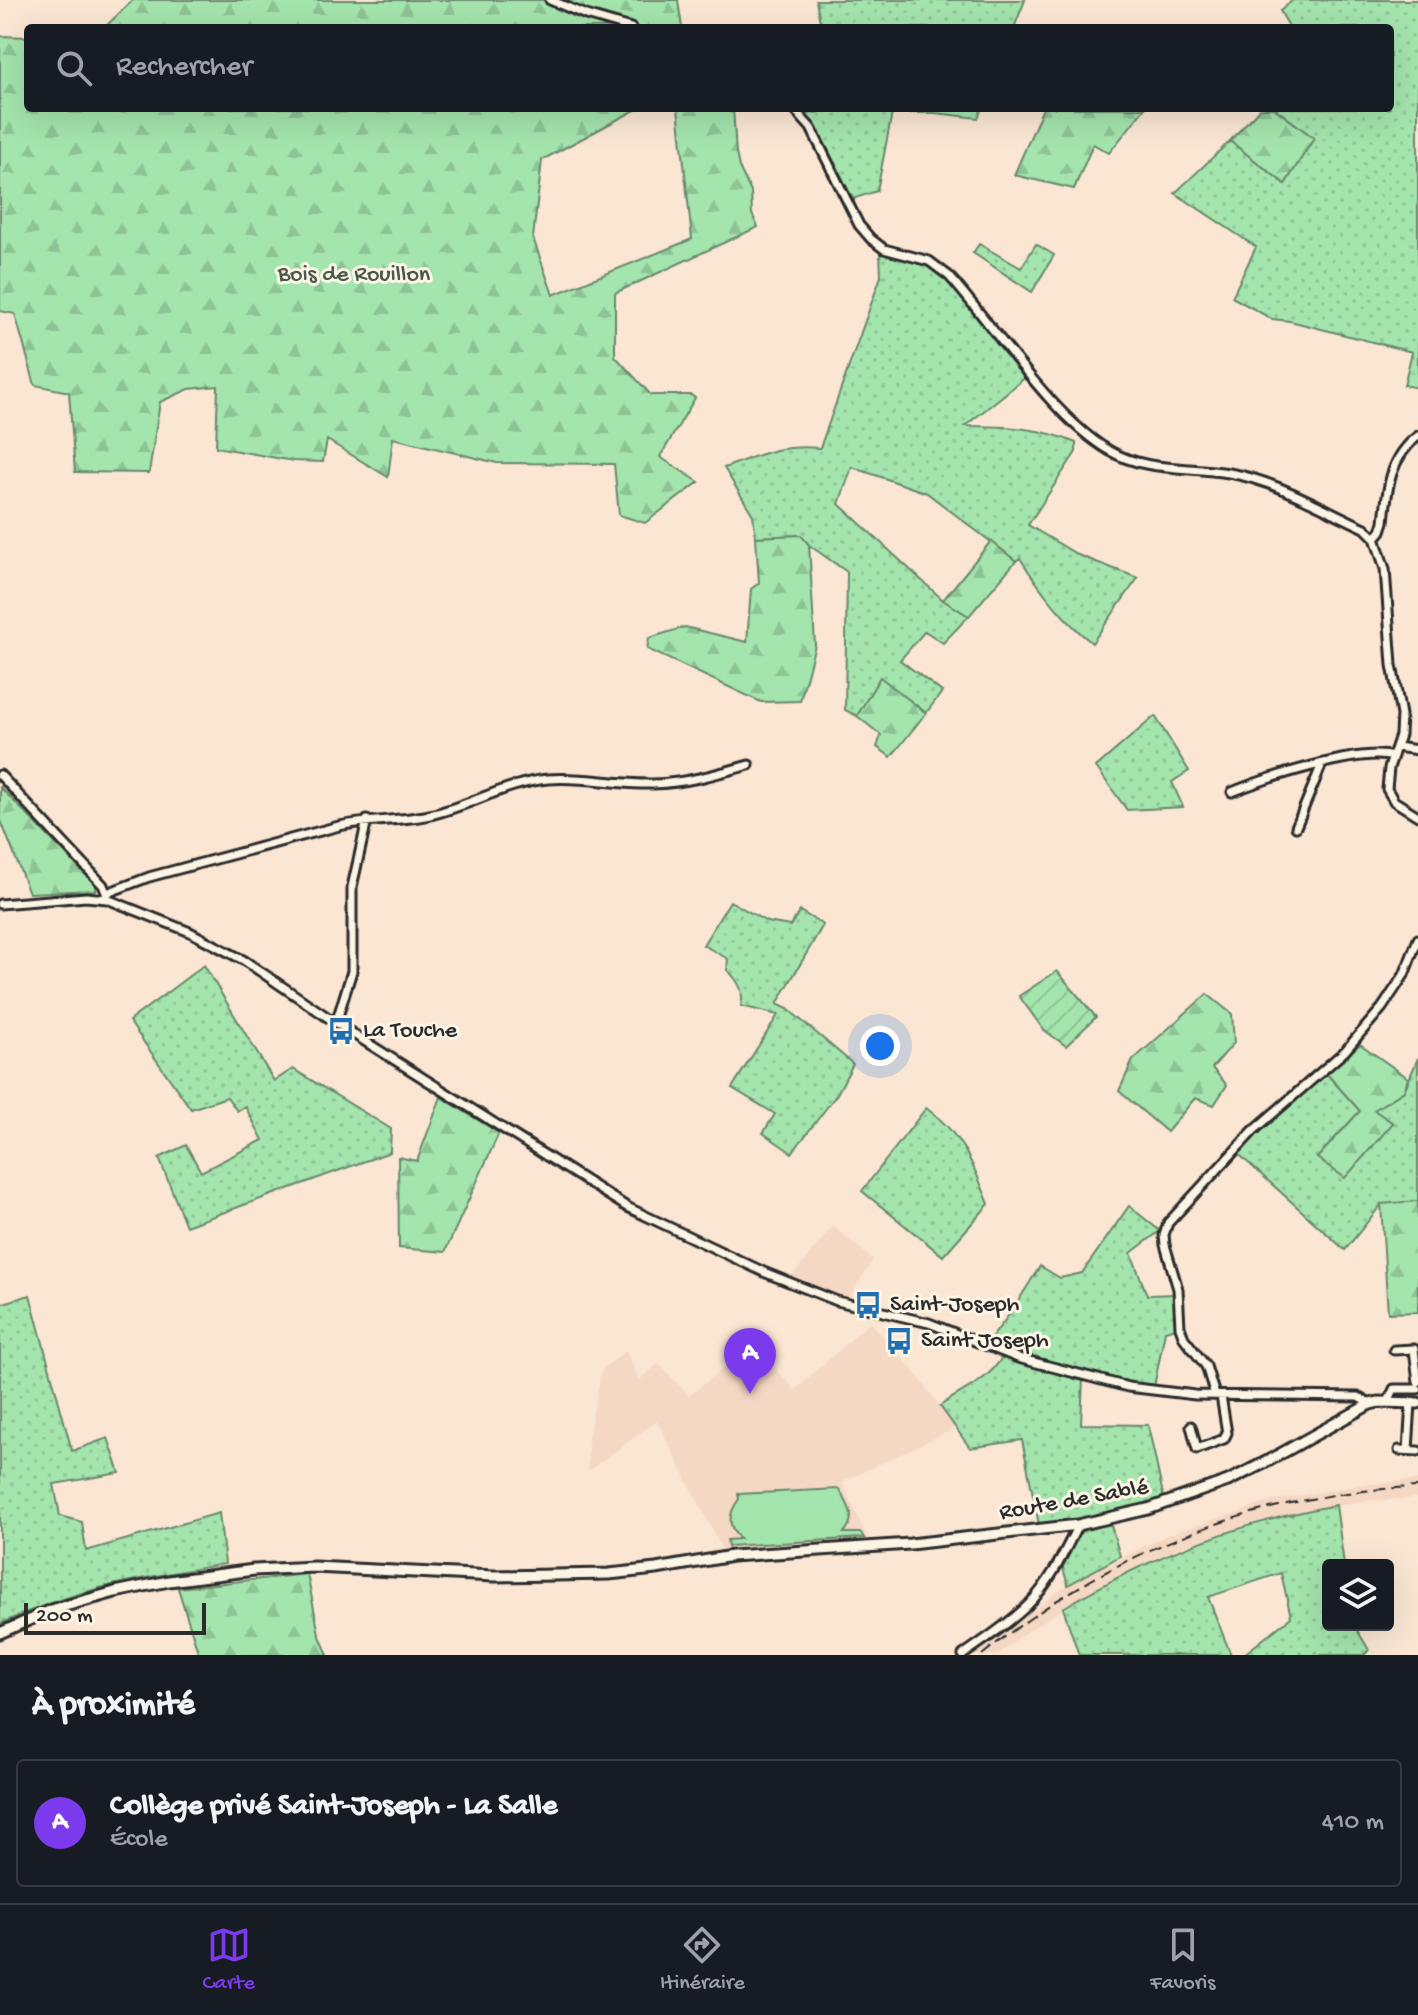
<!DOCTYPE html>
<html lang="fr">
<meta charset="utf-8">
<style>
:root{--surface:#171b24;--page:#20242c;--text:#f1f3f6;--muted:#9ea1a6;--line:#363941;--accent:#7c3aed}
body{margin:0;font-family:"Gochi Hand",sans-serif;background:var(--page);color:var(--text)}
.controls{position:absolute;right:24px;bottom:24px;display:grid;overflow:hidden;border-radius:8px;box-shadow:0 8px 32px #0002}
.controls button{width:72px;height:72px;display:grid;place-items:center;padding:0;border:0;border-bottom:2px solid var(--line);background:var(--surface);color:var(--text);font:40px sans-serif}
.scale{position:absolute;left:24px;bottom:20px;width:182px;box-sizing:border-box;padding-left:8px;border:4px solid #2b2b2b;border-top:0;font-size:22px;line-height:28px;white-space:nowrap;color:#2b2b2b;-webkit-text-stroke:6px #fcf5e5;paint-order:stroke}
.you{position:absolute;left:880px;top:1046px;width:28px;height:28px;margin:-20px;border:6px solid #fff;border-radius:50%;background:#1a73e8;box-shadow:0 0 0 12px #1a73e833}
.badge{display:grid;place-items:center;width:52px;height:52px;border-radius:50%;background:var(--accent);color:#fff;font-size:26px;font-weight:700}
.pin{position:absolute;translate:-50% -66px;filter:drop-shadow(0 2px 4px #0008)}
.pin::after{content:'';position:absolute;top:42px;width:28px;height:24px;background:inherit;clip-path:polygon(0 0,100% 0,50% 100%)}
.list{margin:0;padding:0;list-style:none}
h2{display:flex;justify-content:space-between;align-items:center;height:104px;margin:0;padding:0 32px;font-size:34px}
h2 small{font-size:26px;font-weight:400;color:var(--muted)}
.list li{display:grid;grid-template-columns:52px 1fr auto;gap:24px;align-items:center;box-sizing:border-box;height:128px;margin:0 16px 16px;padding:0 16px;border:2px solid var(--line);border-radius:8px}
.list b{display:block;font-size:30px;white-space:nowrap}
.list p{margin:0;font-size:26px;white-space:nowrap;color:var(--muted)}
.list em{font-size:26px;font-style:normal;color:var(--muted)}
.icon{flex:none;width:44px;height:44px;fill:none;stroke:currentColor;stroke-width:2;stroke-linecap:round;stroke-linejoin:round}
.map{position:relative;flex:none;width:1418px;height:1655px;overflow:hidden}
.search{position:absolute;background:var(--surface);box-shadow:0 8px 32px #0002;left:24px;right:24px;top:24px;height:88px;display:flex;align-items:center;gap:20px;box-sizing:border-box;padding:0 28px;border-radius:8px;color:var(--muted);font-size:30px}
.sheet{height:248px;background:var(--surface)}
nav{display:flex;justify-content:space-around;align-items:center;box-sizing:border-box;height:112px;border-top:2px solid var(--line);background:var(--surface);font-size:22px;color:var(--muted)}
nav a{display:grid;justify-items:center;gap:4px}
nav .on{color:var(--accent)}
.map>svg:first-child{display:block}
</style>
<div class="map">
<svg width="1418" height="1655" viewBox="0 0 1418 1655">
<defs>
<pattern id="grass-dots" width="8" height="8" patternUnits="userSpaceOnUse" patternTransform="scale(2)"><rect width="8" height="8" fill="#a4e4ad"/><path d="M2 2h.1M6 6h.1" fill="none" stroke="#8dc495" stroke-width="1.8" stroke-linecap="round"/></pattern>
<pattern id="forest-firs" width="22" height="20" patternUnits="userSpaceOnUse" patternTransform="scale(2)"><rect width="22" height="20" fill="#a4e4ad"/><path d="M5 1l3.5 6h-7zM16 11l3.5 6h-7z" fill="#8dc495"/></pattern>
<pattern id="garden-furrows" width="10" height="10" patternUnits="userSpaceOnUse" patternTransform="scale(2)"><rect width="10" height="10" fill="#a4e4ad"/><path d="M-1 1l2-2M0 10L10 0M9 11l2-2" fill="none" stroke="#8dc495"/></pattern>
</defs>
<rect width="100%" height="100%" fill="#fae6d3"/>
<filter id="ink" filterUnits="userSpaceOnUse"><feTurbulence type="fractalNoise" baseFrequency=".0125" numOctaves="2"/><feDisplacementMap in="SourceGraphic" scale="16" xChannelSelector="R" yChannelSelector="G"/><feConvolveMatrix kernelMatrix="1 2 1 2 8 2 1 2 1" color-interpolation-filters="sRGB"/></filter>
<g filter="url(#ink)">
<path fill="#f5d8c3" d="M833,1226L873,1260L848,1299L819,1291L790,1279Z
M870,1322L919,1377L955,1428L842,1482L868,1539L723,1551L657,1421L588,1471V1437L602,1369L626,1351L639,1380L659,1364L689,1396L752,1345L795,1390Z
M1418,1480V1498L1367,1501L1302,1511L1246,1525L1186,1545L1143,1563L1092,1590L1022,1635L998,1655H973L1067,1585L1167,1535L1276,1500L1360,1485Z"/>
<path fill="url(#grass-dots)" stroke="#68886c" stroke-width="2" d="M816,0H1025L1014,28H821Z
M1293,0H1418V388L1404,385L1412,352L1290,321L1272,319L1232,297L1256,247L1175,193L1230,141L1285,184L1314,138L1274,108H1390V28H1290L1280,11Z
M841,108H982L978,118L935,113H892L877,191L855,198L854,201L822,138L804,115Z
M979,244L1021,268L1036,244L1054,255L1032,292L973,253Z
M880,252L933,268L953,285L1026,377L965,426C1004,426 1040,427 1076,443V452L1028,525L1078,555L1138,578L1092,643C1062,619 1040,590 1020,558L1016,561L927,493L852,467L839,504L943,600L969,616L943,643L925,631L900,660L942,692L926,713L880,678L857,716L845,710L847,572L809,545L801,535L756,537L753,515L724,468C761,454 780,444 820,448L881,276Z
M1155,716L1189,771L1172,782L1183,807L1127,810L1096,767Z
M730,901L767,922L790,926L800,911L823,925L777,1004L788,1009L853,1064L837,1094L792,1153L763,1133L775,1114L732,1088L778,1015L741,1006C745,991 738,980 727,970L728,959L703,945Z
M204,965L274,1081L293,1069L391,1129L390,1152L186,1226L159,1158L186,1145L201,1172L263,1140L245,1106L237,1111L227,1097L191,1109L129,1021Z
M1418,1058V1201L1381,1205L1345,1250L1234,1150L1252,1127L1313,1071L1327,1074L1360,1111L1317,1158L1393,1123L1373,1110L1404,1091Z
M926,1108C961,1132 974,1166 989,1204L943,1256L862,1191Z
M1129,1206L1160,1231L1131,1253L1147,1295L1176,1294V1328L1165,1331L1153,1392L1083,1378L1081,1424L1148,1425L1165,1504L1110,1522L1120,1556L1068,1585L1059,1555L1069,1537L1067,1532L1041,1535L1022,1440L970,1448L940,1406C969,1385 989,1383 1007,1349L989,1341L1012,1311L1040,1266L1060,1278L1082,1273Z
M30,1295L72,1451L108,1438L120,1473L54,1484L60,1516L82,1522L86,1551L219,1513L225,1564C144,1577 75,1588 0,1624V1304Z
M1336,1505L1344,1565H1328V1625H1354L1369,1650L1364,1655H1243L1291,1617L1281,1573L1208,1597L1231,1655H1079L1063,1608C1148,1556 1238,1523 1336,1505Z"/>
<path fill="url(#forest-firs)" stroke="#68886c" stroke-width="2" d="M133,0H678L682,28H104Z
M0,36L28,37V108H639L542,160L533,238L553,295L692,239L678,108H733L736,153L739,167L751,192L752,214L758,227L615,293V356L651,395H691L695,398L660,457L699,482L645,523L619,515L614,464L497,463L393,438L388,477L327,440L323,462L293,461L216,447L218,386L189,389L160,402L149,473L75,472L69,392L35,385L15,314L0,311Z
M1043,108H1145L1109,153L1093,144L1074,189L1014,175Z
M1260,108H1274L1314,138L1285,184L1230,141Z
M801,535L809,545L815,645L800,701L761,702L647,649L649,638L685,627L747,642L751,589L759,583L756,537Z
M991,541L1016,561L969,616L943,600Z
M880,677L926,713L891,757L877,747L881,735L857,716Z
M0,787L95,884V890L29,893L0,818Z
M1207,994L1232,1014L1234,1043L1212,1068L1227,1085L1214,1105L1195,1098L1167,1132L1119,1091L1133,1060Z
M1360,1044L1408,1078L1404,1091L1374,1110L1393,1123L1345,1178L1317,1158L1360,1111L1327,1074Z
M441,1097L499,1133L445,1252L399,1248L398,1157L417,1161Z
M1418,1201V1312L1388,1313L1381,1204Z
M307,1574L319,1634L328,1655H199L178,1588Z"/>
<path fill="#a4e4ad" stroke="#68886c" stroke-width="2" d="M839,1489C848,1505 858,1516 844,1533H861L864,1538L728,1546L727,1540L740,1539C727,1526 728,1514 739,1499L738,1494Z"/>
<path fill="url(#garden-furrows)" stroke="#68886c" stroke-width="2" d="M1057,971L1096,1017L1066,1046L1043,1029L1019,996Z"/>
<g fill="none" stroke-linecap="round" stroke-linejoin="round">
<g stroke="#2b2b2b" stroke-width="13">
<path id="minor" d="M550,0L586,15L631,28
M793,108L811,128L859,225L871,239L884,249L929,261L949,276C995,327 1052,418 1110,451C1146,472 1189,466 1229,473C1277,481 1321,508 1365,528L1375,538L1385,569L1392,665L1401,715L1400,735L1389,768L1387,789L1394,801L1418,816
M1375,538L1381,531L1384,522C1387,489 1390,457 1418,436
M1396,747L1418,750
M0,775L103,885L107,895
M1232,792C1264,779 1361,747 1392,757
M1296,827L1322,764
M107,893L149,877L339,826C368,820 396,821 425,816C467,808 504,783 548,779C583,776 618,785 653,784C686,783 717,774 749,765
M0,904L86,897L107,899L190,932L245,961L336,1023L627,1207L766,1273L837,1301L929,1323L1018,1358L1128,1387L1195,1395L1358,1397L1370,1404
M336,1023L352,971V887L367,820
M1394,1350L1414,1349L1418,1382
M1215,1395L1206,1366L1184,1338L1180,1327L1178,1289L1165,1245L1164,1235L1168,1223L1253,1131L1345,1051L1382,1008L1404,975L1418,939
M1388,1402L1394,1389H1418
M1191,1426L1197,1449L1224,1439L1227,1433L1221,1396
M1399,1450L1418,1451
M1408,1450L1411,1403
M963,1655C985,1639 1009,1624 1028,1605C1050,1583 1064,1553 1078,1525"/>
</g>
<g stroke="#2b2b2b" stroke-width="15">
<path id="major" d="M0,1633L51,1610L115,1592L169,1581L254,1570L314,1567L494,1576L609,1574L656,1569L732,1556L910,1544L1078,1525L1148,1509L1228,1481L1266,1462L1370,1404L1379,1402L1418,1403"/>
</g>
<use href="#minor" stroke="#fcf5e5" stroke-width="7"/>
<use href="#major" stroke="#fcf5e5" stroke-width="9"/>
<path stroke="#2b2b2b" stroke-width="2" stroke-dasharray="12 6" stroke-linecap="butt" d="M982,1655C1104,1554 1259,1492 1418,1487"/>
</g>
</g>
<defs>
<g id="bus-bare" transform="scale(2.16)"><path d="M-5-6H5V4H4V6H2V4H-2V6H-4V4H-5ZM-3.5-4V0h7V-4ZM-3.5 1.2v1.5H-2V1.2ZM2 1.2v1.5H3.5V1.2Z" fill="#1f6fb2" stroke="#fcf5e5" stroke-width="2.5" paint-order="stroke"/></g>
</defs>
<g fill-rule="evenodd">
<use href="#bus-bare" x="341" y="1031"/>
<use href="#bus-bare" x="868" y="1305"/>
<use href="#bus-bare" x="899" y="1341"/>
</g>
<g text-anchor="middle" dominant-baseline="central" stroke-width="6" stroke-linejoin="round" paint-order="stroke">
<g font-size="24" fill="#49594c" stroke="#fcf5e5">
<text x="354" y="275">Bois de Rouillon</text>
</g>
<g font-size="24" fill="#2b2b2b" stroke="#fcf5e5" text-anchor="start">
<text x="363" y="1031">La Touche</text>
<text x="890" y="1305">Saint-Joseph</text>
<text x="921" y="1341">Saint Joseph</text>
</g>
<g font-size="24" fill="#2b2b2b" stroke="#fcf5e5">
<text transform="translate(1074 1501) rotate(-10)">Route de Sablé</text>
</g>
</g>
</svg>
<div class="controls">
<button><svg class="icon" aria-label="layers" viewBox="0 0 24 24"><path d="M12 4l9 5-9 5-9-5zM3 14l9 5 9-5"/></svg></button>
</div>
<div class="scale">200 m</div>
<div class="you"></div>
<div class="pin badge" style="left:750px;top:1394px">A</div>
<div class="search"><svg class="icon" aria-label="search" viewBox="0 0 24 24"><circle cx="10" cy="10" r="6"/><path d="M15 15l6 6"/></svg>Rechercher</div>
</div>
<section class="sheet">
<h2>À proximité<small></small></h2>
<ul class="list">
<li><span class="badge">A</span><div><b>Collège privé Saint-Joseph - La Salle</b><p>École</p></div><em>410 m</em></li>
</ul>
</section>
<nav>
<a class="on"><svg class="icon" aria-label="map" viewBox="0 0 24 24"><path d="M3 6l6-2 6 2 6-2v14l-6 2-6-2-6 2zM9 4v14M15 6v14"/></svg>Carte</a>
<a><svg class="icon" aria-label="directions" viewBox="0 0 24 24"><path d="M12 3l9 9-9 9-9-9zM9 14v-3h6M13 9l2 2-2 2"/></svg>Itinéraire</a>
<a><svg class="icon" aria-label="saved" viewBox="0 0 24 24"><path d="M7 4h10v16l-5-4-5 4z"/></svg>Favoris</a>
</nav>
